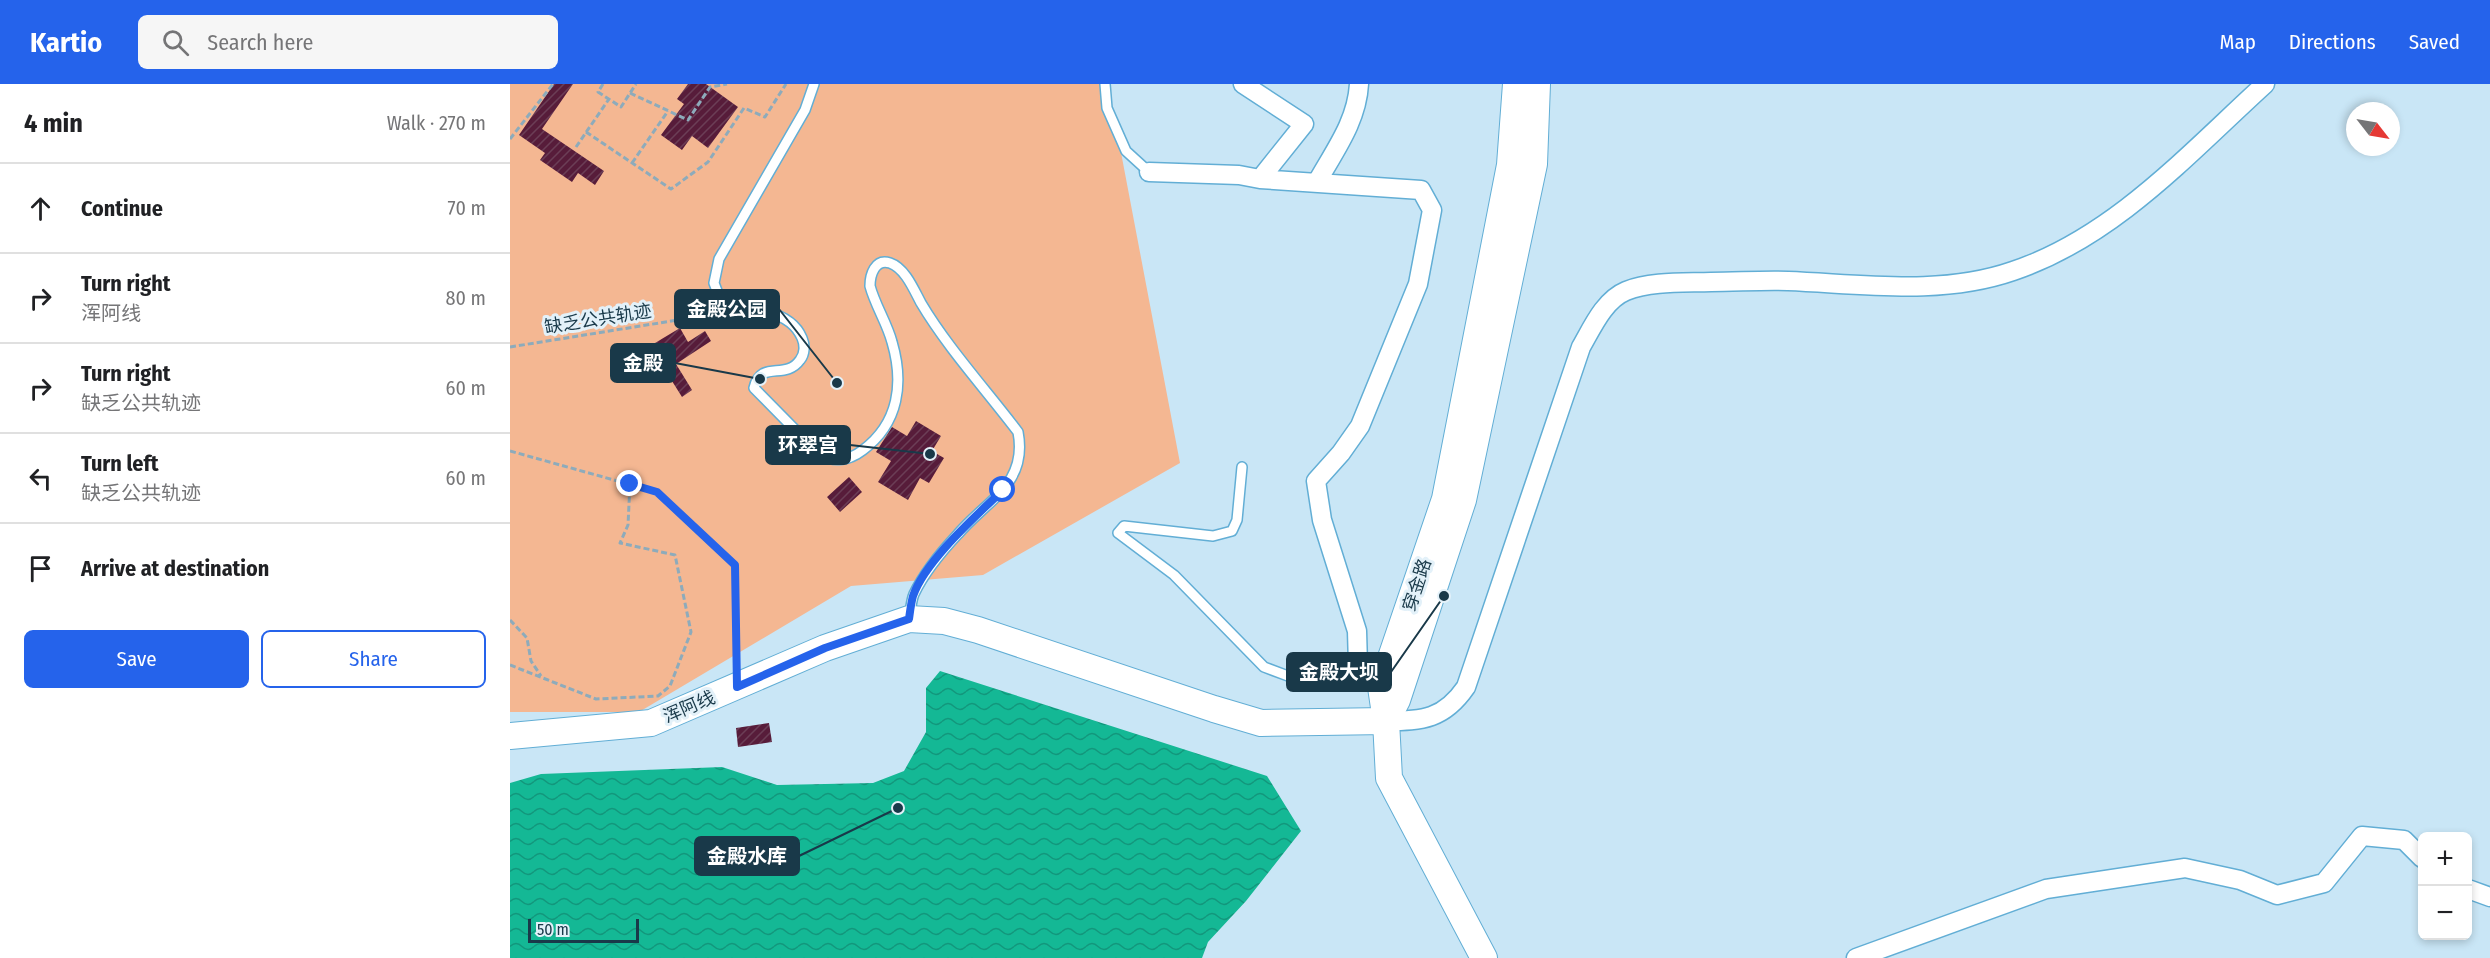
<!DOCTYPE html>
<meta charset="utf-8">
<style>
:root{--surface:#fff;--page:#f6f6f6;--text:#202124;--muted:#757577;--line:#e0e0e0;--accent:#2563eb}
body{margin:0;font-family:"Fira Sans Condensed","Noto Sans SC",sans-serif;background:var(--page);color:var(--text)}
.controls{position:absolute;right:18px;bottom:18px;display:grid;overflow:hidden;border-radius:9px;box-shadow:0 3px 9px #0003}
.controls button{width:54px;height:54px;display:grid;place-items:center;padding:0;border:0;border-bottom:2px solid var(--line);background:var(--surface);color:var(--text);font:30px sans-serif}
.compass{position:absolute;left:1836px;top:18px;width:54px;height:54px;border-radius:50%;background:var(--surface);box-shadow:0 3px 9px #0003;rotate:121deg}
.scale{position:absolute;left:18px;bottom:15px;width:111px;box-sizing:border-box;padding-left:6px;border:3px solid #193949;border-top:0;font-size:16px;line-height:21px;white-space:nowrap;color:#193949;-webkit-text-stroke:4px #e3f1f9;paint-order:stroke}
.stop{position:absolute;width:18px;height:18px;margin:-14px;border:4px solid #2563eb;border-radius:50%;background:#fff}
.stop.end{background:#2563eb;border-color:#fff;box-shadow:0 2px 6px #0008}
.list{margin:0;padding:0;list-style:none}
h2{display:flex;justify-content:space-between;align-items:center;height:78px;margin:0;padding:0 24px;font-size:26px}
h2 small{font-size:20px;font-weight:400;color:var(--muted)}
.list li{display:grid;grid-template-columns:39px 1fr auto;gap:18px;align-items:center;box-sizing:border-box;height:90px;padding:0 24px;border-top:2px solid var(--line)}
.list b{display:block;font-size:22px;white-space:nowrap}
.list p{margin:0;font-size:20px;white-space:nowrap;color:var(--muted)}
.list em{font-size:20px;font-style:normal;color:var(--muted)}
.actions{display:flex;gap:12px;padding:18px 24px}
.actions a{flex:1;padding:14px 0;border:2px solid var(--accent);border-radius:9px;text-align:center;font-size:21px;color:var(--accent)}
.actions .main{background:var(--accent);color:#fff}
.icon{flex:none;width:33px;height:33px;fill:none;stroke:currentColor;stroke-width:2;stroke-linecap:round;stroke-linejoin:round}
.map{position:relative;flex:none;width:1980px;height:874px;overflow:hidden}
header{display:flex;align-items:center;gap:36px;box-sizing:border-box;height:84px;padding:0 30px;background:var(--accent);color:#fff}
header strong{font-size:28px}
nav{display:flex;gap:33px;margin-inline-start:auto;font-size:21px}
.search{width:420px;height:54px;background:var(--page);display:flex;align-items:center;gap:15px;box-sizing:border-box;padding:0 21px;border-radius:9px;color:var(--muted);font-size:22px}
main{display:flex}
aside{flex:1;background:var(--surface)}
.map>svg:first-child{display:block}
</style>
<header>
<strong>Kartio</strong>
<div class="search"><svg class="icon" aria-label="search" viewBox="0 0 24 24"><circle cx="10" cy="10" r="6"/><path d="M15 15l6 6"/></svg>Search here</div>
<nav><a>Map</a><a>Directions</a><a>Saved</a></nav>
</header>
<main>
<aside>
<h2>4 min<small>Walk · 270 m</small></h2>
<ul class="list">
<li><svg class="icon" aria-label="ahead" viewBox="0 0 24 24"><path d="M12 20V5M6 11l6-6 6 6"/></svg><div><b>Continue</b></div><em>70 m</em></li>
<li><svg class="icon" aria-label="right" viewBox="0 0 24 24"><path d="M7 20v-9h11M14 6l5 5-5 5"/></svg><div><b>Turn right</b><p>浑阿线</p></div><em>80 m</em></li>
<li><svg class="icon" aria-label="right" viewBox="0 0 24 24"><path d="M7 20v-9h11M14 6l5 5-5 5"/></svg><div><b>Turn right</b><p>缺乏公共轨迹</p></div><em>60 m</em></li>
<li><svg class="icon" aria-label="left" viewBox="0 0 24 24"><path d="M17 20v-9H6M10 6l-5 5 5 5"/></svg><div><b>Turn left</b><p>缺乏公共轨迹</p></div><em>60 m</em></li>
<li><svg class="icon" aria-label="arrive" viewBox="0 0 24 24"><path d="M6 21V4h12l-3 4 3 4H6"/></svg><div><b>Arrive at destination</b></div></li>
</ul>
<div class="actions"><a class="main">Save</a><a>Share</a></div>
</aside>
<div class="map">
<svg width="1980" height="874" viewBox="0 0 1980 874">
<defs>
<pattern id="water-waves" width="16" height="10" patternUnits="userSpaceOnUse" patternTransform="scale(1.5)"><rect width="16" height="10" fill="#14b895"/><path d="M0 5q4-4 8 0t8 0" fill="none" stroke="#12977c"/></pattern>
<pattern id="building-hatch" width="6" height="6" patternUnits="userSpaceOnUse" patternTransform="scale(1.5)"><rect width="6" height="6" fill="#571c3a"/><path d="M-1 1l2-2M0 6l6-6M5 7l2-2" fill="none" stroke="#6b3e56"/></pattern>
</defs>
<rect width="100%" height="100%" fill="#c9e6f6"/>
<path fill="#f4b792" d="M0,0H598L670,379L473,491L341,502L129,628H0Z"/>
<path fill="url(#water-waves)" d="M430,587L757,692L791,747L736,817L698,858L692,874H0V699L31,690L212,683L267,701L363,699L394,687L416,648V604Z"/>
<path fill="url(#building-hatch)" d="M44,0H63L32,45L94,87L85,101L68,89L62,98L30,76L35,69L9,51Z
M178,0H196L228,23L198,64L182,52L172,66L151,51L174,20L167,15Z
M170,244L178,258L195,247L201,257L166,280L182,306L172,313L140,262Z
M406,337L431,352L422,367L434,374L419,399L410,394L398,416L368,398L381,377L366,368L382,343L397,352Z
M339,393L352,408L330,428L317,413Z
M259,639L262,658L228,663L226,644Z"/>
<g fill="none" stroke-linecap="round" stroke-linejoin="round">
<g stroke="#62aed5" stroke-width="12">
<path id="lane" d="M304,0L295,26L209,175L204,199L215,228C241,223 280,226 292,254C295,261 295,270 290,276C275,297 251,275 244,304L310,371C325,379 340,376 353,366C389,339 394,299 382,258C377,239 365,221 360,202C360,191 365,174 380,179C395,184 404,206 411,219C437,263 477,307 508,348C518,400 477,416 448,450C432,467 414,489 404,510C401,517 401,526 399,533
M595,0L597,24L616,67L639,88
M732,383L727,436L722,447L703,452L614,442L608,449L664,491L754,583L778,592L848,581"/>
</g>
<g stroke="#62aed5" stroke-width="21">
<path id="street" d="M733,0L794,40L750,95
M639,88L729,91L750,95L911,106L922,126L908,200L850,342L831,369L806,397L812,436L847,547L848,581L879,585
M807,98C825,66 847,37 849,0
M876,637C913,637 934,635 956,603L1071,263C1082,244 1094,216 1116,207C1141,197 1174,199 1201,198C1227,198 1253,196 1278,197C1353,200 1431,212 1503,187C1604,153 1678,70 1755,0
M1958,805L1980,813
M1346,874L1536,805L1675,784L1730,796L1767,811L1814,799L1852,752L1894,756L1912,774"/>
</g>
<g stroke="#62aed5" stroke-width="28">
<path id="secondary" d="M876,637L887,616L953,416L1024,80L1027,0
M0,652L141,639L315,564L399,535L434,537L468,546L704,625L751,639L876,637
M974,874L879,694L876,637L871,603L935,415L1000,81L1006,0"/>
</g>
<path stroke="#8dabbb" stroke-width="3" stroke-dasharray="6 3" stroke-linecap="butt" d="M93,0L88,8L111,23L126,0
M120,9L178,36L200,3L217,0
M76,48L161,105L198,78L234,24L255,33L276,0
M0,55L43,0
M66,63L99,15
M122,79L158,27
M0,263L205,230
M0,367L147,408L225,481L226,583
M0,536L17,554L21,577L31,592
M0,581L86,615L148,612L160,602L181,548L165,471L110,459L118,441L120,400"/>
<use href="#lane" stroke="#fff" stroke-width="9"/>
<use href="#street" stroke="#fff" stroke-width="18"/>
<use href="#secondary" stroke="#fff" stroke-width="26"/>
</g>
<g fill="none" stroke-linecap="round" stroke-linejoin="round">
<path stroke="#2563eb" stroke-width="8" d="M120,400L147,408L225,481L227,603L315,564L399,535C400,528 401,519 403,512C415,477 466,432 493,406"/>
</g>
<g text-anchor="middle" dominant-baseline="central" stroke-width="6" stroke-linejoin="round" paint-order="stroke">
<g font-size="18" fill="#193949" stroke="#e3f1f9">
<text transform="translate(88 235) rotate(-9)">缺乏公共轨迹</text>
<text transform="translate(907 501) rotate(-72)">穿金路</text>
<text transform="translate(179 623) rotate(-23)">浑阿线</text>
</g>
</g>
<path fill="none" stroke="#193949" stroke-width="2" d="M327 299L269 225M250 295L165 279M420 370L340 361M934 512L881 588M388 724L289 772"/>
<g fill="#193949" stroke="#e3f1f9" stroke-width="2">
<circle cx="327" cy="299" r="6"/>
<circle cx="250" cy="295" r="6"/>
<circle cx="420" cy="370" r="6"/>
<circle cx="934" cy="512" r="6"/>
<circle cx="388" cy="724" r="6"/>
</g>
<g fill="#193949" stroke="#193949" stroke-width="2">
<rect x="165" y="206" width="104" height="38" rx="6"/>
<rect x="101" y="260" width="64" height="38" rx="6"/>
<rect x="256" y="342" width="84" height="38" rx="6"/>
<rect x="777" y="569" width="104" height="38" rx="6"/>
<rect x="185" y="753" width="104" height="38" rx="6"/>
</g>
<g font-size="20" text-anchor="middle" font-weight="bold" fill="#fff">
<text x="217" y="232">金殿公园</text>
<text x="133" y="286">金殿</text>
<text x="298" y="368">环翠宫</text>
<text x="829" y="595">金殿大坝</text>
<text x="237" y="779">金殿水库</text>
</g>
</svg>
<div class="controls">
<button>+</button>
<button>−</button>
</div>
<svg class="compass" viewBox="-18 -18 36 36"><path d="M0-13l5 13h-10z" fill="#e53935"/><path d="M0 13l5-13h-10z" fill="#757577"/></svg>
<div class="scale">50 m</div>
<div class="stop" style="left:493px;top:406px"></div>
<div class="stop end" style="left:120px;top:400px"></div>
</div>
</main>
